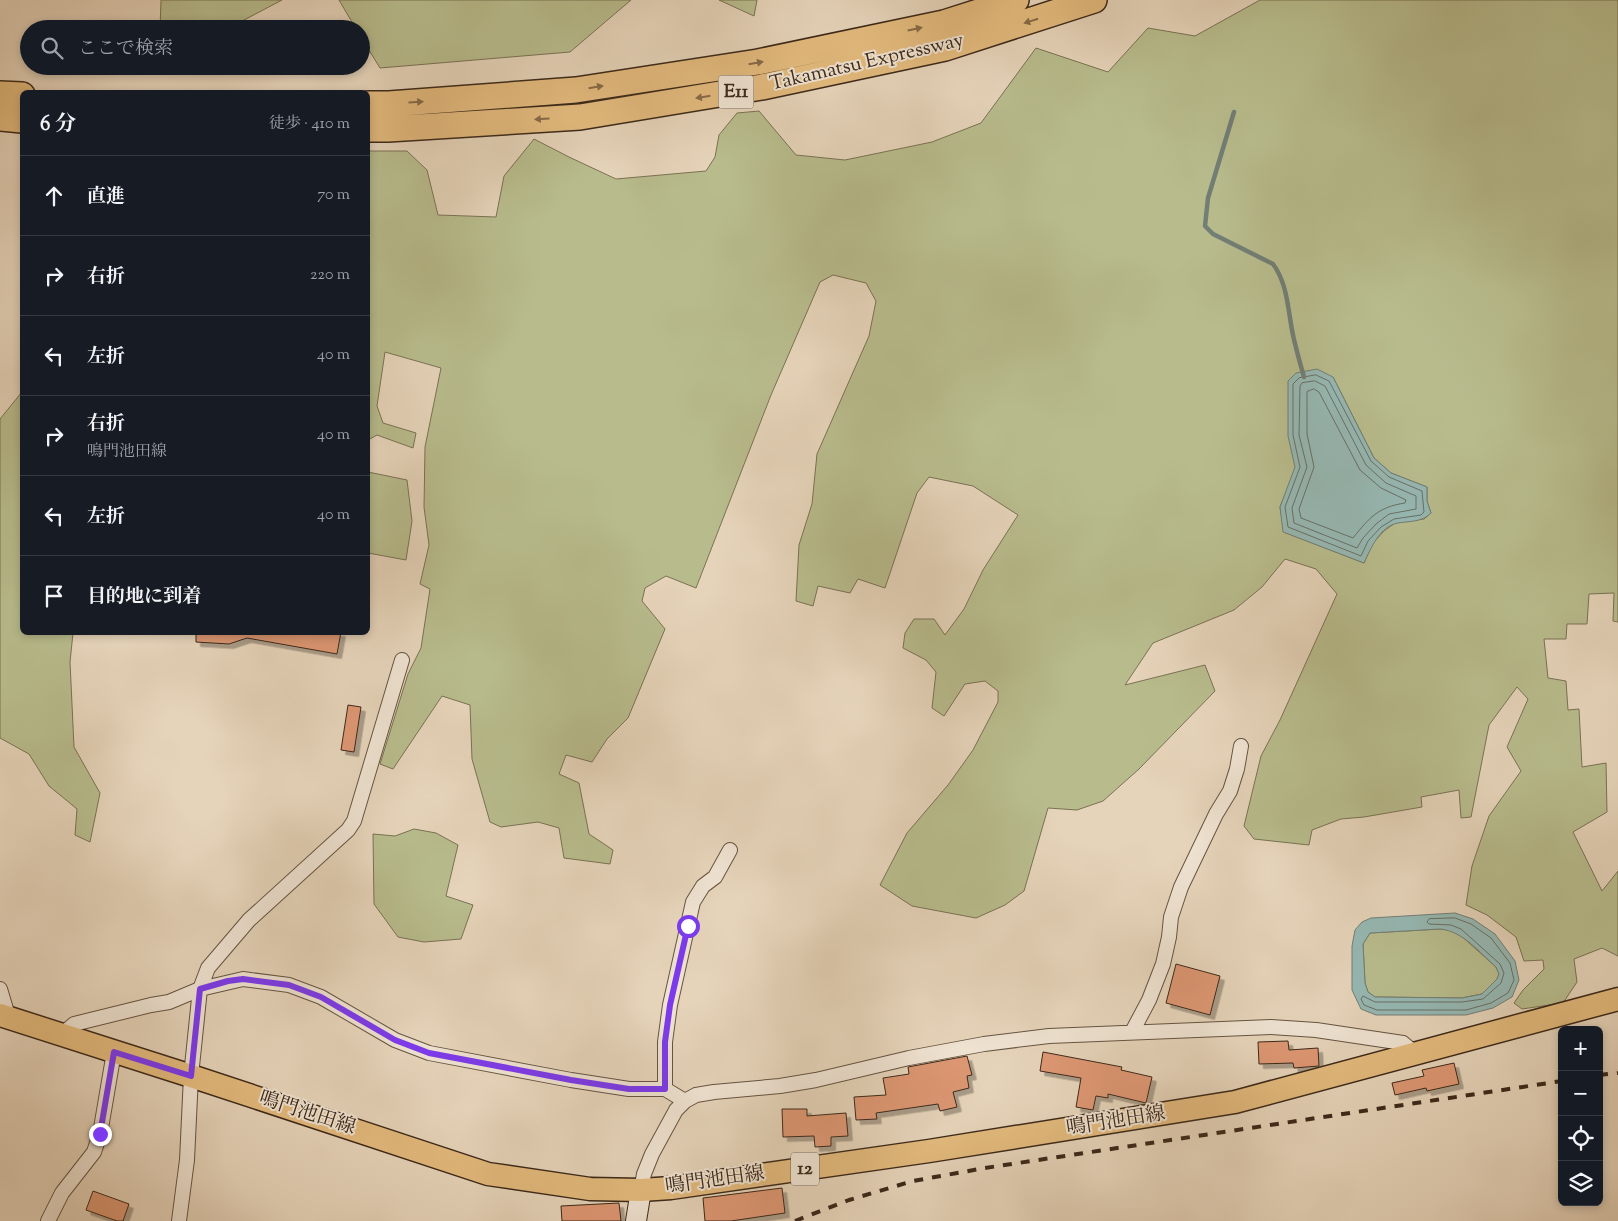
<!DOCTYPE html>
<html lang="ja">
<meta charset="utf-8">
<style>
:root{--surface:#171b24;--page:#20242c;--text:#f1f3f6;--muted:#9ea1a6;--line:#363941}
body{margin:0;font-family:"Sorts Mill Goudy","Noto Serif JP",serif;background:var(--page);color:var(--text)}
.controls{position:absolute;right:15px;bottom:15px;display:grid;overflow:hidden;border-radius:8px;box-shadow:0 2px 8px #0003}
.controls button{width:45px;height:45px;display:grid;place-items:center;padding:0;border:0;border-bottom:1px solid var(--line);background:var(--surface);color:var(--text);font:25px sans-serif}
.stop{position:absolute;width:15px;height:15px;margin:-11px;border:4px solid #7c3aed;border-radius:50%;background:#fff}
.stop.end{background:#7c3aed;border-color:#fff;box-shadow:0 1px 5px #0008}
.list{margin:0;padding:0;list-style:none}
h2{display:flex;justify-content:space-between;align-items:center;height:65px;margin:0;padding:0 20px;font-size:21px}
h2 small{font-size:16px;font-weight:400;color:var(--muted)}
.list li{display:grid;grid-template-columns:32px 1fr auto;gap:15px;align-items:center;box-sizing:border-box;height:80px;padding:0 20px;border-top:1px solid var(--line)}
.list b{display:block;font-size:19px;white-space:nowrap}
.list p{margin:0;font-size:16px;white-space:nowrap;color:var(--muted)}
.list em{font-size:16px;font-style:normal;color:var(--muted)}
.icon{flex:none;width:28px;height:28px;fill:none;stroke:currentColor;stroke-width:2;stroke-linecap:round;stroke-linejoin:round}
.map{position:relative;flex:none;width:1618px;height:1221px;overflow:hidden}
.search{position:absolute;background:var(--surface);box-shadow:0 2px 8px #0003;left:20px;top:20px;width:350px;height:55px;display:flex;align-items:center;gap:12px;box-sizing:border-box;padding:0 18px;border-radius:28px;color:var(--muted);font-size:19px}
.panel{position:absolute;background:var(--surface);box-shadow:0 2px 8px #0003;left:20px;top:90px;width:350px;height:545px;border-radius:8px}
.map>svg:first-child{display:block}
</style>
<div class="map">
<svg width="1618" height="1221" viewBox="0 0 1618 1221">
<defs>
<filter id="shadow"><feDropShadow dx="4.5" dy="4.5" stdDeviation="0" flood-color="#0004"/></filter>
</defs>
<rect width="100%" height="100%" fill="#e6d4ba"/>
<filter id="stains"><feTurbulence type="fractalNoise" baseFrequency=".004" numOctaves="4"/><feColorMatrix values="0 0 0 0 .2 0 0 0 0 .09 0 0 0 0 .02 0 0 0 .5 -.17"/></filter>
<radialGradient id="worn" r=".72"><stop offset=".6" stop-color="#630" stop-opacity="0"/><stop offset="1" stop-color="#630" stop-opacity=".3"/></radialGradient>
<path fill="#b8bc8d" stroke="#7a7254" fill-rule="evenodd" d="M161,0H282L227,29H160Z
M339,0H631L570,52L380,68L361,37V29H356Z
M719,0H757L754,16Z
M1260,0H1618V622L1613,621L1614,593L1589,594L1587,624H1567L1566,639H1544L1548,678L1566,681L1568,710L1579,709L1582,767L1606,763L1607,812L1573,832L1602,891L1618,871V956L1602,948L1574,959L1577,982L1563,1003L1522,1009L1514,1003L1523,990L1544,969L1543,960L1524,961L1516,937L1487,915L1466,905L1472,866L1489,816L1521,771L1507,747L1528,699L1517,687L1489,725L1471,817L1461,818L1459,790L1421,797L1422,807L1364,817L1341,819L1312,830L1309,845L1254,839L1244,826L1261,756L1280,720L1337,594L1316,569L1285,559L1262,587L1234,610L1153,643L1125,685L1205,665L1215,691L1139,769L1103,801L1077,810L1048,808L1024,891L1005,905L976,918L912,906L880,885L907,833L948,785L973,750L998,702V691L985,681L965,684L944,716L932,708L936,672L926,660L903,648L905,633L914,619H934L945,635L964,609L983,570L1018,515L973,486L929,477L917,493L885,588L858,579L850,593L818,586L813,606L796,601L799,545L812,504L817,454L869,336L876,301L866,283L833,275L820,282L771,395L696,588L666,576L645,588L642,601L665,629L628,718L607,739L592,762L566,755L559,774L579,783L589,834L613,850L610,864L564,858L559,828L538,822L501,827L490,822L472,759L470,705L442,696L393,769L380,764L408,674L421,648L430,589L420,584L429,545L424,507L425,447L441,368L385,352L377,406L383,423L416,433L413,448L377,435L368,440V151H407L427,170L438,215L496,217L504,176L534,139L569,157L616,179L706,171L715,157L719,135L737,113L759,111L796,155L845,160L932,142L981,123L1036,48L1108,72L1148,28L1195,36ZM1333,377L1374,458L1391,473L1427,487V501L1431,513L1424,519L1395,523L1384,531L1372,544L1364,563L1284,532L1280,507Z
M22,392V632L73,633L70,662L74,747L100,793L90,842L75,835L77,809L49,786L29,754L0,738V419Z
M368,472L407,480L412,521L406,560L368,553Z
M414,829L436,833L458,845L446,896L473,905L461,939L424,942L398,937L374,904L373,834L395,836Z
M1440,929L1450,930L1458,933L1496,967L1499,974L1497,979L1482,994L1462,998L1375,997L1368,992L1365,983L1363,944L1370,933Z"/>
<path fill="#96b8b3" stroke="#727f76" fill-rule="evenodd" d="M1317,369L1333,377L1374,458L1391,473L1427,487V501L1431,513C1422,522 1411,521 1398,523C1380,526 1371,548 1364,563L1283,532L1280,507L1295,467L1288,436V381L1296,373Z
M1455,913L1473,919L1495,934L1515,961L1519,980L1512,997L1493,1008L1466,1015H1376L1361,1009L1352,990V946L1355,930L1362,922L1371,918ZM1440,929C1463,931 1480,953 1496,967L1499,974L1497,979L1482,994L1462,998L1375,997L1368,992L1365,983L1363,944L1370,933Z"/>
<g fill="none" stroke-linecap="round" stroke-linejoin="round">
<path stroke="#687066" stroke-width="1" d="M1316,375L1329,381L1371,461L1389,477L1422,491L1424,512L1421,515L1394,519L1381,527L1368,541L1361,556L1288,527L1285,507L1300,467L1293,435V384L1299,378Z
M1315,381L1325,386L1366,465L1386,483L1416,496V509L1389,514L1376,524L1363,538L1357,548L1294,523L1292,508L1307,467L1299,435L1300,386L1302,383Z
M1314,389L1319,392L1360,470L1381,488L1406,500L1405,503C1378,507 1369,518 1353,538L1301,518L1299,509L1314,467L1307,434V392Z
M1455,918L1471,924L1491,938L1510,963L1514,980L1508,993L1491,1003L1466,1010H1377L1364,1005L1361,999L1363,996L1375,1002H1462L1483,999L1501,983L1504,973L1500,964L1461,929L1451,925L1429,924L1427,922L1429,919Z"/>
<path stroke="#727f76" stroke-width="4.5" d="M1234,112L1208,198L1205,226L1213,234L1273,264C1288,284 1288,312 1293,335C1296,349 1300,363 1304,377"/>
</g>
<path fill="#dd9773" stroke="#3b291a" filter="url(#shadow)" d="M196,632H341L337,654L247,638L229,644L196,642Z
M348,705L361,707L354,752L341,750Z
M1176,964L1220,976L1210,1015L1166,1003Z
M1288,1041L1289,1050L1318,1048L1319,1066L1294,1068L1293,1063L1259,1064L1258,1042Z
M1043,1052L1122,1067L1121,1070L1152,1077L1146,1103L1108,1094V1098L1096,1096L1093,1110L1076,1107L1081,1078L1040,1071Z
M967,1056L972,1075L967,1076L969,1088L953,1092L957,1107L940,1111L938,1104L876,1113L877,1119L856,1120L854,1097L886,1095L883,1078L909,1074L908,1067Z
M1454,1063L1459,1084L1427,1091L1426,1088L1395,1095L1392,1083L1424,1076L1422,1070Z
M782,1109H807V1116L846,1113L848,1136L831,1137V1146L815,1147L814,1136L783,1137Z
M782,1188L785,1213L731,1221H705L703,1198Z
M93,1191L129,1204L123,1221H117L86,1210Z
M619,1203L621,1221H562L561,1206Z"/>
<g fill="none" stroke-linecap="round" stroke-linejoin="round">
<g stroke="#665442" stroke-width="16">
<path id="street" d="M0,989L9,1019
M1132,1032L1149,1000L1163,964L1169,937L1171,917L1181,887L1216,814L1230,791L1237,769L1241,746
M61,1035L74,1024L151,1005L169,1002L200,989L243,979L289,985L321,997L395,1040L429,1053L571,1080L629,1089H665L685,1101
M665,1089V1042L670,1005L693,902L703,886L715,877L730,850
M641,1190L644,1174L652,1154L676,1110L685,1101L696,1095L714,1092L780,1086L816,1080L909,1058L984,1044L1049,1036L1271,1027L1316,1030L1403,1043L1416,1054
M48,1221L62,1193L94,1152L100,1134L114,1052
M179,1221L187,1160L191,1076L200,989L208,968L249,920L348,830L354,821L402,660"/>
</g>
<g stroke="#3b291a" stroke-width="22">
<path id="secondary" d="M636,1221L641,1190"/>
</g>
<g stroke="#3b291a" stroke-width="25">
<path id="primary" d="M0,1015L191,1076L488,1174L590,1189L641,1190L671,1188L929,1151L1235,1102L1618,999"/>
</g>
<g stroke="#3b291a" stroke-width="28">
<path id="highway" d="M0,94L22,95
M368,104H389L576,90L758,62L944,23L1016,0
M0,118L22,120
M368,129H388L580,117L762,87L945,48L1094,0"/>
</g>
<use href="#street" stroke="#efe3d2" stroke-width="14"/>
<use href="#secondary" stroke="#efe3d2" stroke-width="20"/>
<use href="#primary" stroke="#e3ba7d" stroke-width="22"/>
<use href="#highway" stroke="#e3ba7d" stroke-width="25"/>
<path stroke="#3b291a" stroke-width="4" stroke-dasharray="9 9" stroke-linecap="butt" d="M1599,1075L1618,1073
M795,1221L849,1200L913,1181L985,1168L1562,1081"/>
</g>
<defs><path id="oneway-solid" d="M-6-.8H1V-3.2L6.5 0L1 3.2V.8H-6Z" transform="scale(1.25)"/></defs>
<g fill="#876a47">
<use href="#oneway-solid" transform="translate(1031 21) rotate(162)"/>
<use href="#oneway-solid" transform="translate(915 29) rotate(-12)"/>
<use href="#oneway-solid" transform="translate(756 63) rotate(-10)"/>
<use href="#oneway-solid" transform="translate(596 87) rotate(-9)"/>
<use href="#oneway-solid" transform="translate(703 97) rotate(171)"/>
<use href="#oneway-solid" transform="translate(416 102) rotate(-4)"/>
<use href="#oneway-solid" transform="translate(542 119) rotate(176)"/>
</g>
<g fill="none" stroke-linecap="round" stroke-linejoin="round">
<path stroke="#7c3aed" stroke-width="6" d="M100,1134L114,1052L191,1076L200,989L228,981L243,979L289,985L321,997L395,1040L429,1053L571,1080L629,1089H665V1042L670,1005L688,926"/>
</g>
<g text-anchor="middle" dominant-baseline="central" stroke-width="4" stroke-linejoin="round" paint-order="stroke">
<g fill="#efe3d2" stroke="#716151" stroke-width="1">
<rect x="718.5" y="75.5" width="35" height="33" rx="4"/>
<rect x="791" y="1152.5" width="28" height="33" rx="4"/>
</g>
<g font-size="19" font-weight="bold" fill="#3b291a">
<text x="736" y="92">E11</text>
<text x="805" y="1169">12</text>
</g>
<g font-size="20" fill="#3b291a" stroke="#efe3d2">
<text transform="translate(867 63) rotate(-13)">Takamatsu Expressway</text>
<text transform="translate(307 1114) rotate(18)">鳴門池田線</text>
<text transform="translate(1116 1122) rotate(-9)">鳴門池田線</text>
<text transform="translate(715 1181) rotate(-8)">鳴門池田線</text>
</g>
</g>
<rect width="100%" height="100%" filter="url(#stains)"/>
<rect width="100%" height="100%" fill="url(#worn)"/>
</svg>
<div class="controls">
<button>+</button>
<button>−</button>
<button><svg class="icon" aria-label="locate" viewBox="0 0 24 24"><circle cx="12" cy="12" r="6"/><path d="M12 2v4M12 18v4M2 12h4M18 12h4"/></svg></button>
<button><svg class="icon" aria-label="layers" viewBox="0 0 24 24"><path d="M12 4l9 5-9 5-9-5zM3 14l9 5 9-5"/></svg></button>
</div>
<div class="stop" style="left:688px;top:926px"></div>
<div class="stop end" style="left:100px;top:1134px"></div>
<div class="search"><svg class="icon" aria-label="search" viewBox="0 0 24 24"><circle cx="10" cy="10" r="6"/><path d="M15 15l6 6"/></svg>ここで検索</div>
<section class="panel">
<h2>6 分<small>徒歩 · 410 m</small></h2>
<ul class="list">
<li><svg class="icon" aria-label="ahead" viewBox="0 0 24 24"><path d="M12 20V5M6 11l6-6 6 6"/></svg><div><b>直進</b></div><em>70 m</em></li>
<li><svg class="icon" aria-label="right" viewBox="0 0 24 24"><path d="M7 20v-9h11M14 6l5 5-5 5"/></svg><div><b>右折</b></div><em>220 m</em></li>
<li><svg class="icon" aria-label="left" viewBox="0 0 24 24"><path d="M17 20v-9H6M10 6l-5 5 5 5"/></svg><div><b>左折</b></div><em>40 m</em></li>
<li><svg class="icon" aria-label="right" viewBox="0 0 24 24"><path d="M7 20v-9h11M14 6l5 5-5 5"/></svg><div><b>右折</b><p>鳴門池田線</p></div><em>40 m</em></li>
<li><svg class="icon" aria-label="left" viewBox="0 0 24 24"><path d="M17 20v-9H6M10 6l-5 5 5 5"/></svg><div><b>左折</b></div><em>40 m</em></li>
<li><svg class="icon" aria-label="arrive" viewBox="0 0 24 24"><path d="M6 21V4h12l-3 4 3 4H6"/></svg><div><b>目的地に到着</b></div></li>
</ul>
</section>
</div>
